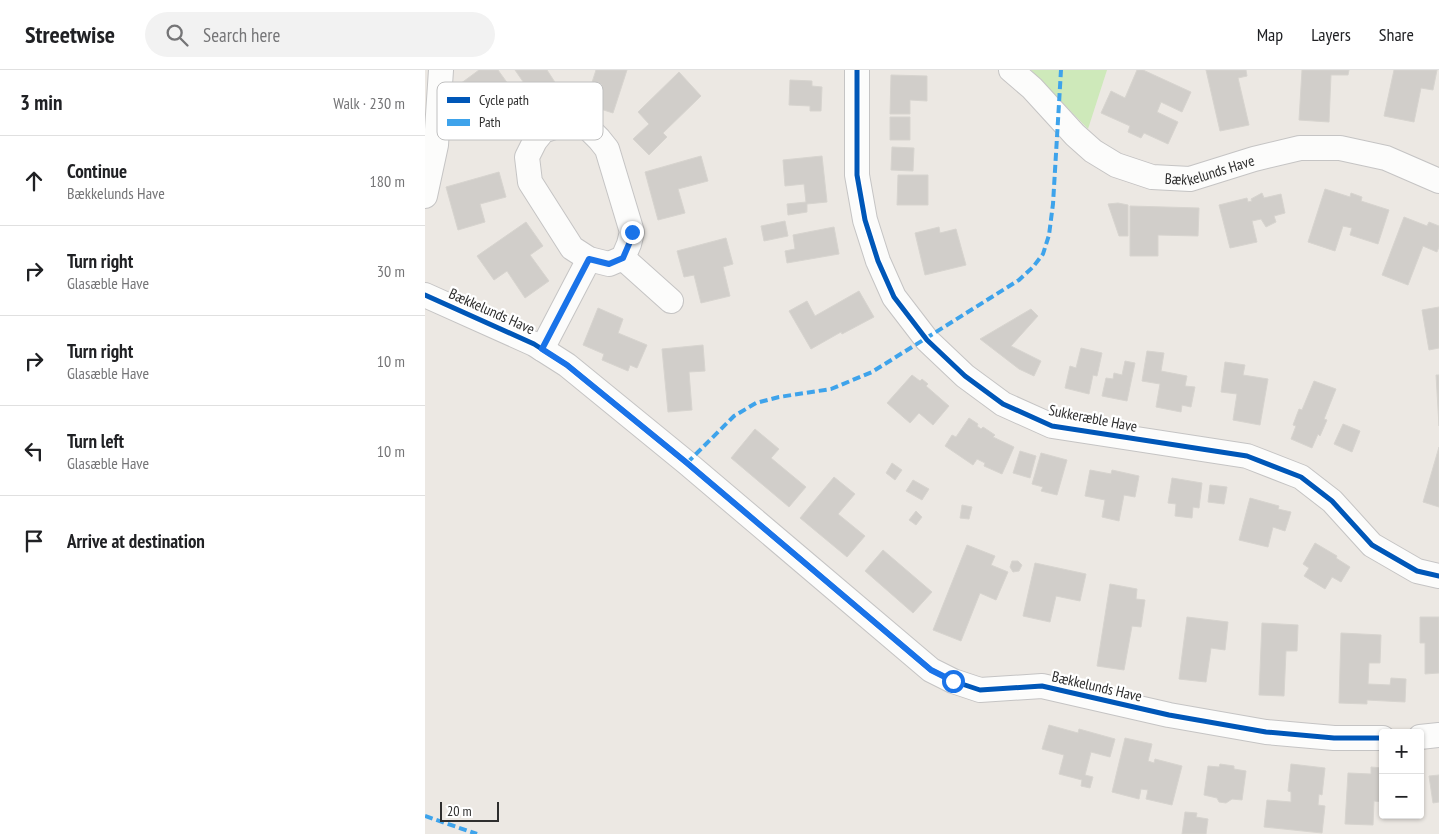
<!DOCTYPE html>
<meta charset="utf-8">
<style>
:root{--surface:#fff;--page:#f2f2f2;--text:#202124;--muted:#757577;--line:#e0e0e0}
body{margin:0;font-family:"PT Sans Narrow",sans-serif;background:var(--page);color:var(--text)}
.controls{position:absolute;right:15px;bottom:15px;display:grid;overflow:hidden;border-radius:5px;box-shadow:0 1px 4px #0004}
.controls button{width:45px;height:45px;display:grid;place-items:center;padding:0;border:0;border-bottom:1px solid var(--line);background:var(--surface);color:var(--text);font:25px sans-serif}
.scale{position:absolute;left:15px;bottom:12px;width:59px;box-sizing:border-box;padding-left:5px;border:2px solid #2e2e2e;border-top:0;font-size:14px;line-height:18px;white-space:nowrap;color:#2e2e2e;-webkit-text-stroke:4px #fff;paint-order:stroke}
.stop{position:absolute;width:15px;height:15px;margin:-11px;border:4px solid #1a73e8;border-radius:50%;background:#fff}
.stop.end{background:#1a73e8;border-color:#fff;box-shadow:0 1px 5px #0008}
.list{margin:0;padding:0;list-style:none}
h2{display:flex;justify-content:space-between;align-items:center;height:65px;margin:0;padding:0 20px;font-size:21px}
h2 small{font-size:16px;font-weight:400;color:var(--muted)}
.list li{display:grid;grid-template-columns:32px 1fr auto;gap:15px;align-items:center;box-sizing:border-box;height:90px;padding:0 20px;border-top:1px solid var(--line)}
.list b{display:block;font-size:19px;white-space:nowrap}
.list p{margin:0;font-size:16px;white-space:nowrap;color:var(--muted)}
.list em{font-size:16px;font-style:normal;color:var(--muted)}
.icon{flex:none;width:28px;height:28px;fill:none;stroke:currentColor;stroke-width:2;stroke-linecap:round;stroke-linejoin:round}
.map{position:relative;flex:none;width:1014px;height:764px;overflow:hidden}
header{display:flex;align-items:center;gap:30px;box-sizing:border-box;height:70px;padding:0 25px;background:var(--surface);border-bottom:1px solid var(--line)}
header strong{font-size:24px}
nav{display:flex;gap:28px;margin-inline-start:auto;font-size:18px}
.search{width:350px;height:45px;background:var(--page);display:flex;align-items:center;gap:12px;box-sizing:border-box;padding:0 18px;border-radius:28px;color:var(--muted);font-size:19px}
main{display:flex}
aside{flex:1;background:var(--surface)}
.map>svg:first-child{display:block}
</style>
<header>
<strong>Streetwise</strong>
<div class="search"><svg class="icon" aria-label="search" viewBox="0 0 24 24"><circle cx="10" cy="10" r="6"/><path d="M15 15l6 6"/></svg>Search here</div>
<nav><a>Map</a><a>Layers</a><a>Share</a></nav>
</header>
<main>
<aside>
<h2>3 min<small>Walk · 230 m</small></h2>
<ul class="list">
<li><svg class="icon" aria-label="ahead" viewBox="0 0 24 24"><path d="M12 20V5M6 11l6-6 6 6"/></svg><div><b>Continue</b><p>Bækkelunds Have</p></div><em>180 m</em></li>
<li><svg class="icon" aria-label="right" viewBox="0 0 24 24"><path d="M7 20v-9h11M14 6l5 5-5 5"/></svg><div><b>Turn right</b><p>Glasæble Have</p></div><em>30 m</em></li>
<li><svg class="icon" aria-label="right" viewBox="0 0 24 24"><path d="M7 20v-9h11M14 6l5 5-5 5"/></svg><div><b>Turn right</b><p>Glasæble Have</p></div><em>10 m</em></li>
<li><svg class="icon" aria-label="left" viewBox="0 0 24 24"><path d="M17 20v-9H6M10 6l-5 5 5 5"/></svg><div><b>Turn left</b><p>Glasæble Have</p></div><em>10 m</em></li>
<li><svg class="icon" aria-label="arrive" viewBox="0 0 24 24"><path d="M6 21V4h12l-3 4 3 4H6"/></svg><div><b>Arrive at destination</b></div></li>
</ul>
</aside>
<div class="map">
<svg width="1014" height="764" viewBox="0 0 1014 764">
<rect width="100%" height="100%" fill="#ece8e3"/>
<path fill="#cee9ba" d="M606,0H682L663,59Z"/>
<path fill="#d1ceca" stroke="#d7d4cf" d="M54,0H73L104,43L83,58L61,28L50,35L35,14Z
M90,0H122L135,20L114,35Z
M171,0H202L188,43L160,34Z
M712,0H718L766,22L757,42L736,32L732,42L753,52L743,74L719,63L716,68L703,62L705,56L676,43L686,21L700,28Z
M781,0H821L822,6L813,8L824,55L795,61Z
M877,0H924L923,5H906L904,52L874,50Z
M969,0H1012L1008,20L996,18L989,52L959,46Z
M254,2L276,26L238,63L242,67L224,85L208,69L224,54L213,42Z
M466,5L502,6V31L485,30V44H465Z
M365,10L387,11V16L397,17L396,41H385V36L364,35Z
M465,47H485V70H465Z
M467,77L489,78L488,101L466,100Z
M276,86L283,111L253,119L260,143L233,150L220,102Z
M397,86L402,132L382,134V142L363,145L362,134L381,132L379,114L360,116L358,90Z
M74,102L81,127L55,134L60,152L33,160L21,117Z
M473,105H503V135H472Z
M900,119L925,127L926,123L937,127L936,131L964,140L953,174L925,165L927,158L918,156L910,181L883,172Z
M837,123L839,128L856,124L860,143L849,146L851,152L841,157L836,149L827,151L832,172L805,178L794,135L822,128L823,132L827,131L826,129Z
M693,133L703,135V166H694L683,134Z
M705,136L774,138L773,166L733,165V186H705Z
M979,147L1002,156L1004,152L1014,156V177L1012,182L998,176L983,215L957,205Z
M360,151L363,166L339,171L336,156Z
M101,152L118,176L105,185L124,211L100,228L82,201L69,210L52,186Z
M409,157L414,184L362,193L360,181L370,179L368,165Z
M514,157L515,163L531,159L541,195L500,205L490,163Z
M301,168L308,194L298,197L305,226L276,233L269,205L259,207L252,181Z
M434,221L449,247L417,264L416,262L386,279L364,241L382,231L390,246Z
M1014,237V278L1004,280L997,240Z
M173,238L198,249L193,263L222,275L212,298L205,295L203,301L177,290L179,284L158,275Z
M606,239L613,246L586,276L616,291L609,306L594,299L555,269Z
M278,275L280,301L264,302L267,340L243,342L237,279Z
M656,278L677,283L672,306L668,305L664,324L640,318L645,296L651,298Z
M722,281L739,283L736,301L762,306L760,316L770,317L766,337L757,335L756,342L731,337L735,314L717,311Z
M700,291L710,293L702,331L677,326L681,308L688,309L689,303L697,305Z
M800,292L820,295L818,305L843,309L835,355L808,350L812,324L796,322Z
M487,305L495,311L497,309L503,314L501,316L524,336L508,355L494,343L485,353L462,333Z
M1011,305H1014V356Z
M889,311L911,319L899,349L902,350L895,366L893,364L887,378L866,369L871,356L868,355L874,339L877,340Z
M544,348L553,354L552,356L556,359L558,357L570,365L568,367L589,377L577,404L559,396L560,393L552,389L548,395L520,376L527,365L531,367Z
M918,354L935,361L927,382L909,374Z
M330,359L354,379L346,388L381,417L364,437L306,388Z
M1014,377V437L998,432Z
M595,381L611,386L605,408L588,403Z
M616,383L642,390L632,425L616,421L618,417L607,414Z
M467,393L477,400L470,410L461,403Z
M665,400L686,404L687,400L714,406L710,427L699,425L694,451L677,447L680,430L660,426Z
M409,407L430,424L413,444L440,466L422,487L375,448Z
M747,408L777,413L774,438L768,437L767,448L750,446L751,434L743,433Z
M488,410L504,419L497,430L481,421Z
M785,415L802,417L799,434L783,432Z
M825,428L854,436L853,439L866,442L860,461L848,457L843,477L814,470Z
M537,435L547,437L544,449L535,448Z
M491,441L497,447L491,455L484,450Z
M890,473L912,486L911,488L925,497L916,512L907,507L900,519L879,506L884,498L878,494Z
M542,475L570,486L566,495L583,502L571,530L555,523L536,571L508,560Z
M458,480L507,522L488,543L440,501Z
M587,491H593L597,495L594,501L588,502L585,497Z
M610,493L661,504L655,531L631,526L625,552L598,546Z
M685,514L712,519L711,529L720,530L716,557L707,556L699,600L672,596Z
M762,547L803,552L800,580L786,578L781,612L754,609Z
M995,547H1014V603L1000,604V573H995Z
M837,553L873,555L872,581H861L859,626L834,625Z
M916,563L956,565L955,593H944L943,614L965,615L966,608L981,609L980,632L942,630V634L914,633Z
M624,655L653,663L654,659L690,669L685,687L666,682L660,705L668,707L665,718L656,716L657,710L634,704L639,685L617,679Z
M700,668L727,674L723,691L729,693L730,689L757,696L747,735L721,729L723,720L716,719L714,729L687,722Z
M795,694L809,696V699L821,701L817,730L807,729L801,733L794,732L792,728L779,725L783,696L794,697Z
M866,694L900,698L897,725L894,724L893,735L900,736L897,763L839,757L842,730L866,732V722L863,721Z
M946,697L958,698V732L949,731L948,755L920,754L923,703L946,704Z
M1014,705V732L1008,733L1004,706Z
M760,742L772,743L771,747L783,749L781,764H757Z"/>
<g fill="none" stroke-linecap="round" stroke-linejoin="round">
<g stroke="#c5c4c4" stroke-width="26">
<g id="minor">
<path d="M432,0V105L440,150L453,191L469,227L502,270L540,306L578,334L627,356L822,386L876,407L907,431L947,475L992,501L1014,506"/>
<path id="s1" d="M586,0L607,18L650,65L668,81L691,95L727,107L765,109L829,89L875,78H915L961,88L1014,111"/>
<path d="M0,126L11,75L16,0"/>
<path d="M198,188L184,194L164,189L147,178L105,112L102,87L110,71L118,61L141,53L152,54L164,59L174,69L182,79L207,162L204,174L198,188L246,231"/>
<path d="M0,225L109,274L142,295L262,393L506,600L528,611L555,620L617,616L744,645L841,662L909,668H958"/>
<path d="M117,279L164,189"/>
<path d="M995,667L1014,665"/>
</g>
</g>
<use href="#minor" stroke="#fcfcfb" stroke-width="24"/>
<path stroke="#3ea3eb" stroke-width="4" stroke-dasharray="8 4" stroke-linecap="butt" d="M262,393L309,346L331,333L354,327L406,319L447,302L594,210L608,197L618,184L624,165L628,134L636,0
M0,746L52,764"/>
<g stroke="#fff" stroke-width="8">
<path id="cycleway" d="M432,0V105L440,150L453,191L469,227L502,270L540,306L578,334L627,356L822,386L876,407L907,431L947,475L992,501L1014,506
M0,225L109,274L142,295L262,393L506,600L528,611L555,620L617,616L744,645L841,662L909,668H958"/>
</g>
<use href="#cycleway" stroke="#0057b8" stroke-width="5"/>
</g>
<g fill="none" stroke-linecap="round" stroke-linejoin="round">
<path stroke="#1a73e8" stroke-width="6" d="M207,162L204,174L198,188L184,194L164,189L117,279L142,295L262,393L506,600L528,611"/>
</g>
<g text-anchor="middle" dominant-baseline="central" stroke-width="4.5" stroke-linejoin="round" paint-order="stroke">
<g font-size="15" fill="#2e2e2e" stroke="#fff">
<text stroke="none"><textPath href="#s1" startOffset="239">Bækkelunds Have</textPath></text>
<text transform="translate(67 241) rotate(24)">Bækkelunds Have</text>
<text transform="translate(668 348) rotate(11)">Sukkeræble Have</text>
<text transform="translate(672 616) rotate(13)">Bækkelunds Have</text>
</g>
</g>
<rect x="12" y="12" width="166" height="58" rx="8" fill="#fff" stroke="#c0c0c0" stroke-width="1"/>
<rect x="22" y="27" width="23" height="6" fill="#0057b8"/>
<rect x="22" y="49" width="23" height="7" fill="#3ea3eb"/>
<g font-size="14" fill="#2e2e2e">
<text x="54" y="35">Cycle path</text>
<text x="54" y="57">Path</text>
</g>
</svg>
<div class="controls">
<button>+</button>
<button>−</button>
</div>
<div class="scale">20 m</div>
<div class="stop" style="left:528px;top:611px"></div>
<div class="stop end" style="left:207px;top:162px"></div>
</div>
</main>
